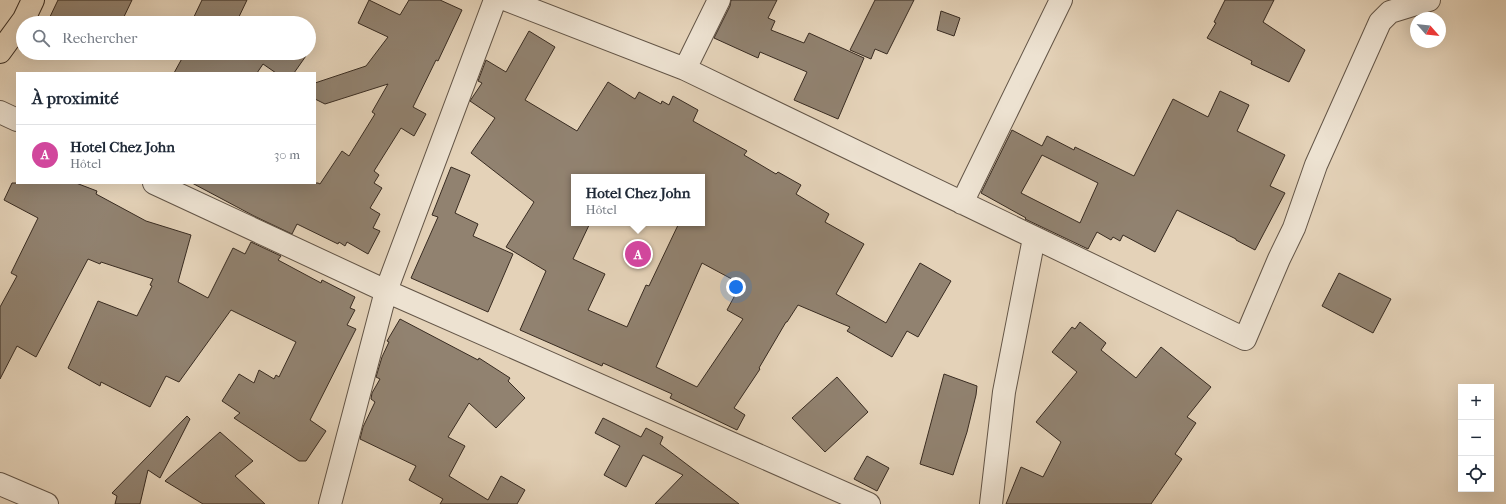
<!DOCTYPE html>
<html lang="fr">
<meta charset="utf-8">
<style>
:root{--surface:#fff;--page:#f6f6f7;--text:#1f2937;--muted:#747a83;--line:#e0e1e3;--accent:#ea580c}
body{margin:0;font-family:"IM FELL French Canon",serif;background:var(--page);color:var(--text)}
.controls{position:absolute;right:12px;bottom:12px;display:grid;overflow:hidden;border-radius:0px;box-shadow:0 4px 16px #0002}
.controls button{width:36px;height:36px;display:grid;place-items:center;padding:0;border:0;border-bottom:1px solid var(--line);background:var(--surface);color:var(--text);font:20px sans-serif}
.compass{position:absolute;left:1410px;top:12px;width:36px;height:36px;border-radius:50%;background:var(--surface);box-shadow:0 4px 16px #0002;rotate:117deg}
.you{position:absolute;left:736px;top:287px;width:14px;height:14px;margin:-10px;border:3px solid #fff;border-radius:50%;background:#1a73e8;box-shadow:0 0 0 6px #1a73e833}
.badge{display:grid;place-items:center;width:26px;height:26px;border-radius:50%;background:var(--accent);color:#fff;font-size:13px;font-weight:700}
.pin{position:absolute;translate:-50% -50%;border:2px solid #fff;box-shadow:0 1px 4px #0006}
.popup{position:absolute;left:571px;top:174px;width:134px;height:52px;box-sizing:border-box;display:grid;place-content:center;border-radius:0px;background:var(--surface);filter:drop-shadow(0 1px 3px #0005);font-size:13px;white-space:nowrap;color:var(--muted)}
.popup b{font-size:15px;color:var(--text)}
.popup::after{content:'';position:absolute;left:50%;top:100%;margin-left:-8px;border:8px solid transparent;border-top-color:var(--surface)}
.list{margin:0;padding:0;list-style:none}
h2{display:flex;justify-content:space-between;align-items:center;height:52px;margin:0;padding:0 16px;font-size:17px}
h2 small{font-size:13px;font-weight:400;color:var(--muted)}
.list li{display:grid;grid-template-columns:26px 1fr auto;gap:12px;align-items:center;box-sizing:border-box;height:60px;padding:0 16px;border-top:1px solid var(--line)}
.list b{display:block;font-size:15px;white-space:nowrap}
.list p{margin:0;font-size:13px;white-space:nowrap;color:var(--muted)}
.list em{font-size:13px;font-style:normal;color:var(--muted)}
.icon{flex:none;width:22px;height:22px;fill:none;stroke:currentColor;stroke-width:2;stroke-linecap:round;stroke-linejoin:round}
.map{position:relative;flex:none;width:1506px;height:504px;overflow:hidden}
.search{position:absolute;background:var(--surface);box-shadow:0 4px 16px #0002;left:16px;top:16px;width:300px;height:44px;display:flex;align-items:center;gap:10px;box-sizing:border-box;padding:0 14px;border-radius:22px;color:var(--muted);font-size:15px}
.panel{position:absolute;background:var(--surface);box-shadow:0 4px 16px #0002;left:16px;top:72px;width:300px;height:112px;border-radius:0px}
.map>svg:first-child{display:block}
</style>
<div class="map">
<svg width="1506" height="504" viewBox="0 0 1506 504">
<rect width="100%" height="100%" fill="#e4d2b8"/>
<filter id="stains"><feTurbulence type="fractalNoise" baseFrequency=".005" numOctaves="4"/><feColorMatrix values="0 0 0 0 .2 0 0 0 0 .09 0 0 0 0 .02 0 0 0 .5 -.17"/></filter>
<radialGradient id="worn" r=".72"><stop offset=".6" stop-color="#630" stop-opacity="0"/><stop offset="1" stop-color="#630" stop-opacity=".3"/></radialGradient>
<path fill="#918270" stroke="#382b21" fill-rule="evenodd" d="M58,0H132L121,23H47Z
M202,0H247L236,23H191Z
M369,0L400,15L409,0H440L462,10L438,61L436,60L413,107L426,114L414,136L401,128L374,171L379,175L374,183L382,188L370,208L380,214L373,228L380,231L368,254L347,242L345,246L339,242L338,244L297,224L292,234L254,216L192,183H318L320,184L342,151L349,156L375,114L372,112L388,84L325,104L315,99V83L366,66L388,37L358,23Z
M731,0H777L768,18L775,21L771,30L804,43L809,33L864,58L838,119L794,100L807,72L760,52L758,58L714,38L730,6Z
M875,0H914L887,54L875,49L871,59L850,50Z
M1225,0H1274L1263,22L1305,50L1289,82L1251,64L1252,61L1207,38L1216,23L1214,22Z
M941,11L960,18L954,36L937,30Z
M529,31L555,47L525,100L577,131L608,82L635,99L639,92L661,104L662,101L669,105L673,96L698,110L693,121L747,151L744,155L776,174L778,172L801,185L796,194L829,214L825,222L864,244L836,294L886,323L920,263L951,281L918,337L907,331L892,357L847,331L850,327L798,305L787,322H786L759,368L760,369L734,408L745,415L737,430L670,398L672,394L603,363L602,366L520,330L546,271L506,247L534,202L471,153L495,118L470,101L482,83L478,81L486,60L506,72ZM574,177H702V223H679L649,286L646,285L627,327L588,310L605,274L573,259L590,223H574ZM702,263L741,284L727,310L743,319L697,387L656,367Z
M185,53H308L294,73H276L263,64L257,73H174Z
M1220,91L1249,105L1237,131L1285,155L1270,186L1285,193L1255,250L1236,240V239L1177,210L1155,252L1123,235L1120,241L1113,237L1111,240L1097,232L1088,249L1025,219L1026,218L981,193L1012,130L1042,146L1047,136L1074,150L1075,147L1134,176L1173,99L1208,117ZM1042,155L1098,183L1080,223L1021,193Z
M451,167L470,175L455,213L478,224L473,236L513,254L488,312L411,278L438,217L432,215Z
M12,183H76L97,191L96,194L146,221L191,235L178,282L208,298L233,248L245,254L251,242L281,256L278,260L321,283L322,280L355,297L350,308L355,310L347,325L356,329L310,420L326,431L306,461H299L234,418L240,413L222,401L239,374L254,383L259,370L274,379L276,375L279,377L296,342L231,310L179,382L166,376L150,407L101,382L100,386L68,368L98,301L137,316L152,286L150,285L153,279L101,262L100,264L88,259L36,357L17,346L0,379V307L17,276L11,273L38,218L4,200Z
M1339,273L1391,299L1373,333L1322,306Z
M400,319L478,360L479,358L510,378L508,381L525,398L496,428L469,403L448,437L465,446L449,476L488,500L501,476L525,490L517,504H440L443,499L409,480L416,466L360,439L363,427L375,402L371,399L372,393L380,379L376,377L382,357L389,342L387,341Z
M1080,322L1106,343L1101,350L1136,378L1161,347L1211,387L1187,417L1196,423L1175,454L1182,459L1151,504H1006L1021,467L1043,477L1061,442L1036,422L1077,372L1052,352L1072,327L1075,329Z
M944,374L977,386L976,395L967,432L953,475L920,464Z
M837,377L868,412L825,452L792,418Z
M187,416L190,419L160,478L148,470L140,504H115L117,496L112,493Z
M603,418L641,437L646,428L663,437L660,444L739,504H655L683,475L643,455L626,487L604,475L620,446L595,433Z
M220,432L253,461L235,476L265,504H203L165,481Z
M867,456L889,468L877,491L854,479Z"/>
<g fill="none" stroke-linecap="round" stroke-linejoin="round">
<g stroke="#635547" stroke-width="24">
<path id="minor" d="M507,0L685,69L1245,339L1279,259L1294,228L1316,165L1380,22L1390,12L1429,0
M685,69L719,0
M0,112L17,120
M154,183L386,291L869,504
M962,203L1061,0
M0,484L47,504
M330,504L386,291L495,0
M991,504L1004,392L1034,238"/>
</g>
<g stroke="#382b21" stroke-width="24">
<path id="major" d="M0,52L24,19L33,0"/>
</g>
<use href="#minor" stroke="#ede2d1" stroke-width="22"/>
<use href="#major" stroke="#e4d2b8" stroke-width="22"/>
</g>
<rect width="100%" height="100%" filter="url(#stains)"/>
<rect width="100%" height="100%" fill="url(#worn)"/>
</svg>
<div class="controls">
<button>+</button>
<button>−</button>
<button><svg class="icon" aria-label="locate" viewBox="0 0 24 24"><circle cx="12" cy="12" r="6"/><path d="M12 2v4M12 18v4M2 12h4M18 12h4"/></svg></button>
</div>
<svg class="compass" viewBox="-18 -18 36 36"><path d="M0-13l5 13h-10z" fill="#e53935"/><path d="M0 13l5-13h-10z" fill="#747a83"/></svg>
<div class="you"></div>
<div class="pin badge" style="left:638px;top:254px;background:#d1479c">A</div>
<div class="popup"><b>Hotel Chez John</b>Hôtel</div>
<div class="search"><svg class="icon" aria-label="search" viewBox="0 0 24 24"><circle cx="10" cy="10" r="6"/><path d="M15 15l6 6"/></svg>Rechercher</div>
<section class="panel">
<h2>À proximité<small></small></h2>
<ul class="list">
<li><span class="badge" style="background:#d1479c">A</span><div><b>Hotel Chez John</b><p>Hôtel</p></div><em>30 m</em></li>
</ul>
</section>
</div>
